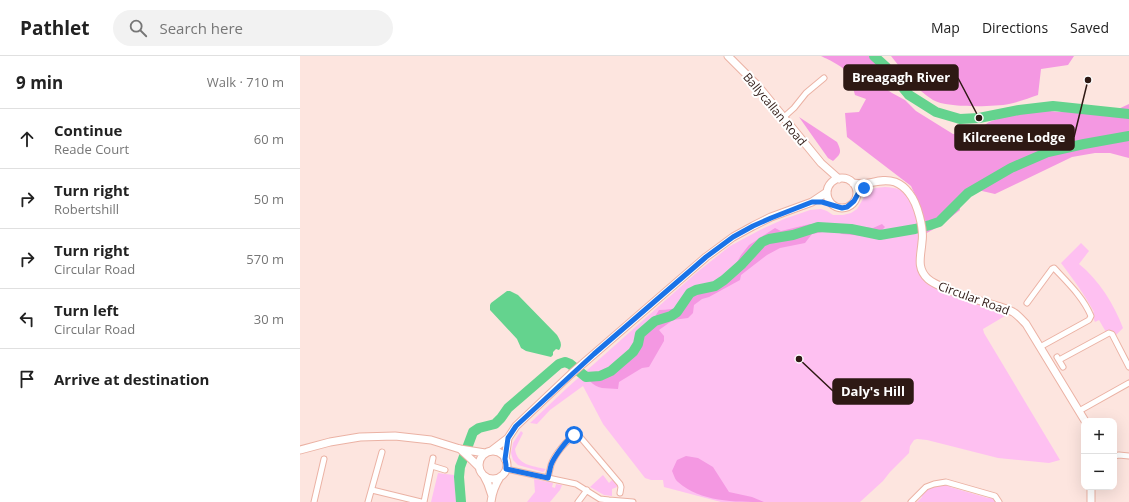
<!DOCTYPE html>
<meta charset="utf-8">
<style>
:root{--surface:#fff;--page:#f2f2f2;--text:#222;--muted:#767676;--line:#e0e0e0}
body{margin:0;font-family:"Open Sans",sans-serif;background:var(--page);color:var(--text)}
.controls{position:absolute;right:12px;bottom:12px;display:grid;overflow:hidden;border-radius:8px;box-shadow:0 4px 16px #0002}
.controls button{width:36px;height:36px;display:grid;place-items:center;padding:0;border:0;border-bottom:1px solid var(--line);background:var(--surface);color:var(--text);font:20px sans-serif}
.stop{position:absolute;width:12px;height:12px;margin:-9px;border:3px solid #1a73e8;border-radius:50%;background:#fff}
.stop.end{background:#1a73e8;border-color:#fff;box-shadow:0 1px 4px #0008}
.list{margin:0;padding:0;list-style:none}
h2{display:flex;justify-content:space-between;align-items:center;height:52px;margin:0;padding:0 16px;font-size:17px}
h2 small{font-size:13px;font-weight:400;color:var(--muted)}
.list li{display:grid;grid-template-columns:26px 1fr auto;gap:12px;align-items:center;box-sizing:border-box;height:60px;padding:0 16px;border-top:1px solid var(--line)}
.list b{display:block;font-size:15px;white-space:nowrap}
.list p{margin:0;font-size:13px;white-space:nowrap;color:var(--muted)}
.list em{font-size:13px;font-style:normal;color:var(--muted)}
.icon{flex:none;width:22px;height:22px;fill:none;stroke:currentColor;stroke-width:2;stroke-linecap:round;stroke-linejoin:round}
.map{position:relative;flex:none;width:829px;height:446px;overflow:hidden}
header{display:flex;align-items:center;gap:24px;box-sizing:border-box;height:56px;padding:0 20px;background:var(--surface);border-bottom:1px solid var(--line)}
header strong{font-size:19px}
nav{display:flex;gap:22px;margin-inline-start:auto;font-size:14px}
.search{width:280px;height:36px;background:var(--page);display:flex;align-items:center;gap:10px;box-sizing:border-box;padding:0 14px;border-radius:22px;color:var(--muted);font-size:15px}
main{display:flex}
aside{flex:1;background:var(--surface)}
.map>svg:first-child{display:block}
</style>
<header>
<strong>Pathlet</strong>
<div class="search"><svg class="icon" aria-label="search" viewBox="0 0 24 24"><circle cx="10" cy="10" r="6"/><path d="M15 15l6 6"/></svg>Search here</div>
<nav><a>Map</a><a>Directions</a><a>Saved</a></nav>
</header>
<main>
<aside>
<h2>9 min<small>Walk · 710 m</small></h2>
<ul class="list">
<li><svg class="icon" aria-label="ahead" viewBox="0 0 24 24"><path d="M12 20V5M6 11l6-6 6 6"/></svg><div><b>Continue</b><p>Reade Court</p></div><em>60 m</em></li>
<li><svg class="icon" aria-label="right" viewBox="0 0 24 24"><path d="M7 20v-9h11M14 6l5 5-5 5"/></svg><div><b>Turn right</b><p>Robertshill</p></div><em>50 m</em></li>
<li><svg class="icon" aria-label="right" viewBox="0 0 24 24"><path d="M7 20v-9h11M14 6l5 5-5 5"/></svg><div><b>Turn right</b><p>Circular Road</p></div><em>570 m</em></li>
<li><svg class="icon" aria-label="left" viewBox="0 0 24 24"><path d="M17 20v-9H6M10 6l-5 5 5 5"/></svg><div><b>Turn left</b><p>Circular Road</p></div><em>30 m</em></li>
<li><svg class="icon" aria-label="arrive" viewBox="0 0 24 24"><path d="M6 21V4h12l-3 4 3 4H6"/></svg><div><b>Arrive at destination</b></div></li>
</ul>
</aside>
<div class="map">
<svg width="829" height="446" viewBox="0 0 829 446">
<rect width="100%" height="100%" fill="#fde5df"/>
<path fill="#fec0f1" d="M585,131C606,132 610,139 616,158C618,164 620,172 620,178C620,183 618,188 617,193C615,204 617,216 625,225C639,240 689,251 710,257L683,273L684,277L760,404L749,407L698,402L627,384L617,383L614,384L610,390L609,397L590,416L583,425L560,446H421L364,431L363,424H351L345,422L303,368L283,330L250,354L237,368L230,367L267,332L396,217L430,190L460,174L484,163L510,154L521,153L527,155L533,159H543L551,157L557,153L566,138L575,132Z
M781,187L789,195L779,208C799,224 814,248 823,272L816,279L806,276L799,264L795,266L791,257L794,256C784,238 773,223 761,207Z
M221,375L223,377L215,393C217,409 232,410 246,413L243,416L218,409L213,404L211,397L213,387Z
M138,417L154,419L156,446H131Z
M303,419L309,427L313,423L317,428V431L312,433V440L304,439L290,431Z
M234,423L253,427L252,431L255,432L256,428L262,429L260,434L250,446H227L235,436Z
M639,429H649L650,431L688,442L691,441L697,446H617L622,441L621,438L630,432Z"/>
<path fill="#f498e2" d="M521,0H577L576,7L578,22L583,31L592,37L605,44L616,55L653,78L676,75L689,66L709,59L743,54L758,56L814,55L829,48V102L825,101L810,97H795L772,101L695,138L682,135H667L659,147L660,154L641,169L625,178L620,150L611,130L547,81L545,57L559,56L566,43L555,39C553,33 552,26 549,20C546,11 529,4 521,0Z
M591,0H774L768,9L741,13L738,39C729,42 719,46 709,48C694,51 646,52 633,44C615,33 604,16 591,0Z
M499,61L537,86C542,96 541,98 533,105L528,102Z
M510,168H534L573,172L582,168L585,171L575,181L542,178L534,174L512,178L505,187L480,192L467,199L441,219L440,224L409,241L402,243L394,249L393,257L388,262L373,264L359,274L364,280V285L349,311L342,312L319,326L318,333C306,332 297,334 289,324L307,319L327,304L340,290L346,275L359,254C368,254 375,252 384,252L394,232L397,230L418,231L430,223L433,213L441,199L449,189L475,172L481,175Z
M386,400L398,402L413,411L429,436L452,441L464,446C435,446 400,446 378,426C375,424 374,419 372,415L377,404Z"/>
<path fill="#64d38e" d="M207,235H210L218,239L257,279C260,284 263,289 259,294L256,293L253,296V299L251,301L226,295L221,292L217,283L190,254V249L191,247Z"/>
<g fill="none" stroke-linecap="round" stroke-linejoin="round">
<path stroke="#64d38e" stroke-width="10" d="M574,0L586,11L609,39L636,56L660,63L679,62L719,54L753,50L829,58
M161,446L159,421L160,411L173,376L179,372L195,368L201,362L208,352L259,308L265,306L270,308L286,321L300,320L311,315L333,296L338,288L340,278L355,265L371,260L377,256L390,237L396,234L415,230L424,224L442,208L462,186L469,183L493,179L518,171L551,173L580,179L615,173L630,169L639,166L668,137L711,112L748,96L784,88L829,80"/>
<g stroke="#ebb2a4" stroke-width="7">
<path id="minor" d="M484,61L494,52L506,37L524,22
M727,247L752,213L754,212C768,227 783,241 791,260L789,264L740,291
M757,301L763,311
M759,304L809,277L812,278L829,311
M779,355L829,327
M814,400L819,399L829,400
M132,410L145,414
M206,413L276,428L300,443L309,444L333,446
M248,422C249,417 250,413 251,409C254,400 268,381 277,379L281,382L320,428L321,431L320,437
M72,434L121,446
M14,446L24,403
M68,446L82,396
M124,446L133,402
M278,446L287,434
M611,446L626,431L634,428L646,426L695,440L699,446"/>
</g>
<g stroke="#ebb2a4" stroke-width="9">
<path id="secondary" d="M428,0L458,30L521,107L539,123
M527 137a15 15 0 1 1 30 0a15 15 0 1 1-30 0Z
M553,127C556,127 559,128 562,128C573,127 583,122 595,126C600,128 606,133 609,137C618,148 624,173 622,186C621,200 616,212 628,223C634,228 640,230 647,233C659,238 671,242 684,246C693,249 704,251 713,256C718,259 722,264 726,268L785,365
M160,393L173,405L179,411
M0,394L30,386L60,381L95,380L131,384L160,393L185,397
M191,395L208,382L216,370L271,318L406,201L433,181L453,170L471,161L512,146L527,136
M179 409a14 14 0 1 1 28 0a14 14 0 1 1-28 0Z
M205,403L208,382
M184,420L188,428L192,440
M791,431V446
M191,446C192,437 195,429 200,421"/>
</g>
<use href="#minor" stroke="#fff" stroke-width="5"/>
<use href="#secondary" stroke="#fff" stroke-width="7"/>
</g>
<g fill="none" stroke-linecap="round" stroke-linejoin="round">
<path stroke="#1a73e8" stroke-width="5" d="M274,379C267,383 254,401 251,409C250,413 249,418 248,422L206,413V409L205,403L208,382L216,370L294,298L406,201L433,181L453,170L471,162L512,146H522L542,152L547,151L554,145L559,136L564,132"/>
</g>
<g text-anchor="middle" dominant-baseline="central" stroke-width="4" stroke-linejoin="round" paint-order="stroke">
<g font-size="12" fill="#2e1914" stroke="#fff">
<text transform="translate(475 53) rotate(50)">Ballycallan Road</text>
<text transform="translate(674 242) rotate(20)">Circular Road</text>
</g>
</g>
<path fill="none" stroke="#2e1914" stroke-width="1.5" d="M679 62L658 22M788 24L774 81M499 303L533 335"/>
<g fill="#2e1914" stroke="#fff" stroke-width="1.5">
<circle cx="679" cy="62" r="4"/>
<circle cx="788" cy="24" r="4"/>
<circle cx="499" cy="303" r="4"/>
</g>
<g fill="#2e1914" stroke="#2e1914" stroke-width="1.5">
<rect x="544" y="9" width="114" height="25" rx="4"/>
<rect x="655" y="69" width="119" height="25" rx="4"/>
<rect x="533" y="323" width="80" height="25" rx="4"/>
</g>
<g font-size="13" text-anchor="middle" font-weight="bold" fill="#fff">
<text x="601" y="26">Breagagh River</text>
<text x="714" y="86">Kilcreene Lodge</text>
<text x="573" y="340">Daly's Hill</text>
</g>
</svg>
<div class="controls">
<button>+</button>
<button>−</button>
</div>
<div class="stop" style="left:274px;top:379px"></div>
<div class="stop end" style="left:564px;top:132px"></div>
</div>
</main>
